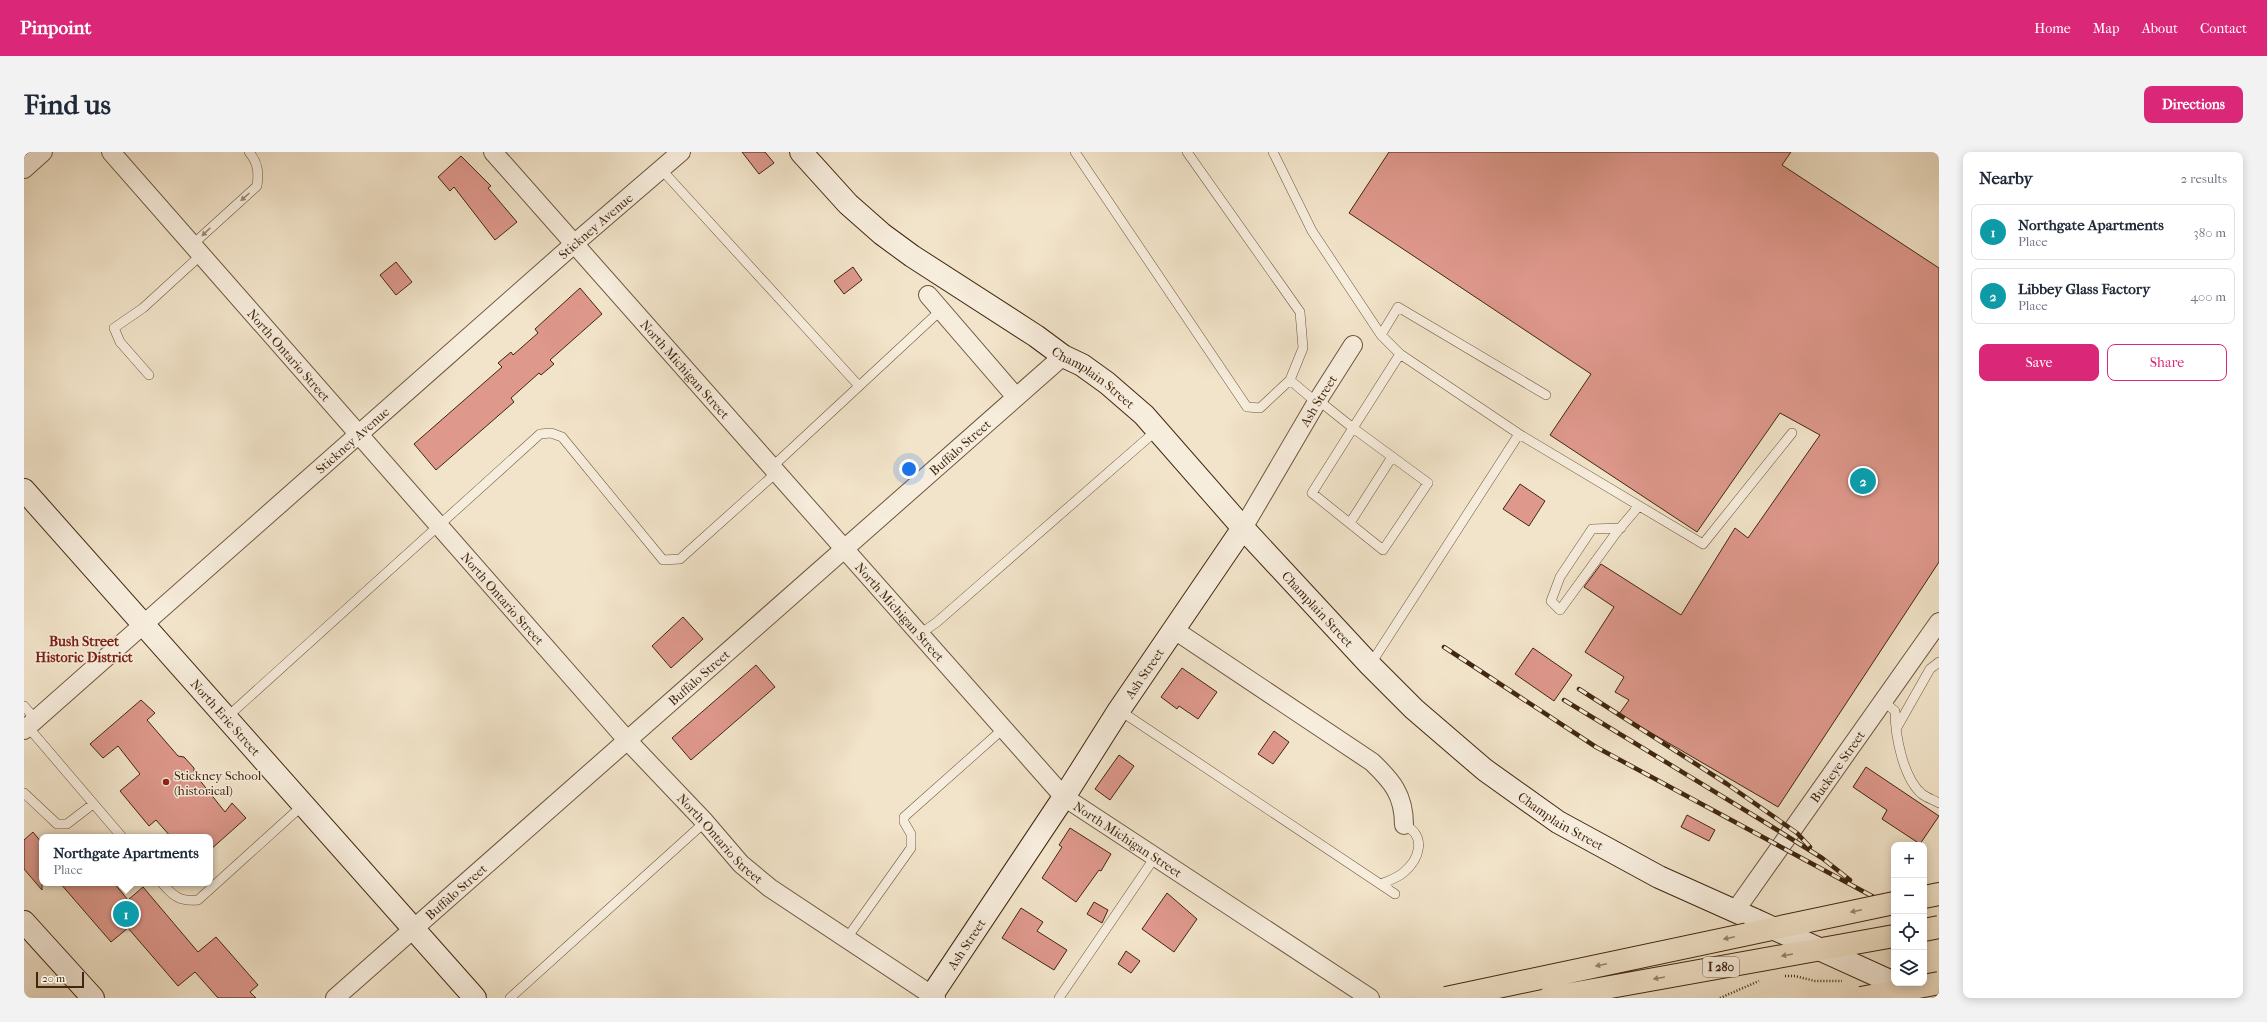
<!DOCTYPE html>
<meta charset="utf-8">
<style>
:root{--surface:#fff;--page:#f2f2f3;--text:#1f2937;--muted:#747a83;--line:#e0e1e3;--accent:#db2777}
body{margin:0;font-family:"IM FELL French Canon",serif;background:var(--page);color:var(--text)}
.controls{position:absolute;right:12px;bottom:12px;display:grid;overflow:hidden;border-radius:8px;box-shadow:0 2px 10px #0003}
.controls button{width:36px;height:36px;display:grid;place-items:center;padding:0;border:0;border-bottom:1px solid var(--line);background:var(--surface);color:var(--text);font:20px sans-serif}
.scale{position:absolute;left:12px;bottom:10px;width:48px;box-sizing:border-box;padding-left:4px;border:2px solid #41270f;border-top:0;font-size:11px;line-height:14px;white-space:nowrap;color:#41270f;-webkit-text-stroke:3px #f7eddd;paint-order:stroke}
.you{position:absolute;left:885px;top:317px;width:14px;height:14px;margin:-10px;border:3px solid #fff;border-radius:50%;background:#1a73e8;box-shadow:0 0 0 6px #1a73e833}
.badge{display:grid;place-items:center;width:26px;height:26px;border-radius:50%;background:var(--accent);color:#fff;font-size:13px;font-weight:700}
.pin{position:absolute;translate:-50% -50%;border:2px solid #fff;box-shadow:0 1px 4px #0006}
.popup{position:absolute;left:15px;top:682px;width:174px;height:52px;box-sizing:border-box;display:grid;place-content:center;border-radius:8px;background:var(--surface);filter:drop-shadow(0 1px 3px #0005);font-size:13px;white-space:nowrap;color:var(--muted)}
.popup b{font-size:15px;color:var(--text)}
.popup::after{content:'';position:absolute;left:50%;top:100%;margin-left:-8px;border:8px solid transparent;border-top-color:var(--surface)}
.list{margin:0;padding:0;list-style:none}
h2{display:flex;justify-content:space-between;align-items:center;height:52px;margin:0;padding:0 16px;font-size:17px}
h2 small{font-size:13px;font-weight:400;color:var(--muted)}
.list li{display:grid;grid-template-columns:26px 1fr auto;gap:12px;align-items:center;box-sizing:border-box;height:56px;margin:0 8px 8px;padding:0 8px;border:1px solid var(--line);border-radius:8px}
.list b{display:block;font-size:15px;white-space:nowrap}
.list p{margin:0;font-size:13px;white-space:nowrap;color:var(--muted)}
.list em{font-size:13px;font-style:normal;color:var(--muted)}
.actions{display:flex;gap:8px;padding:12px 16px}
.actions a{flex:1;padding:9px 0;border:1px solid var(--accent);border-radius:8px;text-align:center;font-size:14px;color:var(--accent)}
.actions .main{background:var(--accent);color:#fff}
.icon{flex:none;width:22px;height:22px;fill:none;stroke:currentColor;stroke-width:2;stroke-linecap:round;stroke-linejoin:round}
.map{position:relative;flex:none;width:1915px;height:846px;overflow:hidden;border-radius:8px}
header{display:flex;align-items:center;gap:24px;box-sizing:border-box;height:56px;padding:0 20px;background:var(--accent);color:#fff}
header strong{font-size:19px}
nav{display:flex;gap:22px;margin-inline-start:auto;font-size:14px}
.intro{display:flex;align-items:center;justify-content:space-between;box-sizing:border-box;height:96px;padding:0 24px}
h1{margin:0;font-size:28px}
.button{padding:10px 18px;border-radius:8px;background:var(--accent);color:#fff;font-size:14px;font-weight:700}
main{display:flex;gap:24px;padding:0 24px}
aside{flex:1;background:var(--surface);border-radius:8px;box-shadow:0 2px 10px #0003}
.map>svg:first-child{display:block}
</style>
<header>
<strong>Pinpoint</strong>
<nav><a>Home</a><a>Map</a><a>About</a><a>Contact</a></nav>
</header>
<div class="intro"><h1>Find us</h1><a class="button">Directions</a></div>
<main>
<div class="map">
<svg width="1915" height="846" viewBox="0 0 1915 846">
<rect width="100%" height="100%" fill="#f2e4ca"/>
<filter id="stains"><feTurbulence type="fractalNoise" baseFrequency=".005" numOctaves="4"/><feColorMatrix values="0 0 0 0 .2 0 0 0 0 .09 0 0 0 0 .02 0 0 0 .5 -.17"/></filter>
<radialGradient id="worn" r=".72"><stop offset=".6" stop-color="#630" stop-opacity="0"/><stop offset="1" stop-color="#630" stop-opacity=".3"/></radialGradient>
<path fill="#de988c" stroke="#41270f" d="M718,0H741L750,11L735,22Z
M1365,0H1767L1758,13L1915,116V410L1754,655L1595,562L1605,548L1591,540L1600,525L1561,500L1590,455L1560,435L1577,412L1657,463L1711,376L1724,386L1796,283L1756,261L1673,380L1526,283L1567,222L1325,61Z
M437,4L467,34L464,36L493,70L471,88L430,35L426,39L414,25Z
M372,110L388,130L372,143L356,123Z
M829,115L838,128L820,142L810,129Z
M556,136L578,162L526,208L530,212L517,223L515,221L487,246L490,250L412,318L390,292L478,215L474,211L487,200L489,203L514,181L511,177Z
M1496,332L1521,349L1505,374L1479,357Z
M659,465L679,487L647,516L628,494Z
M1509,496L1548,523L1530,549L1491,522Z
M732,513L751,535L667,608L648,586Z
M1158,516L1193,540L1174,567L1155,554L1153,557L1137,545Z
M117,548L131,561L123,568L154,604L160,605L170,616V621L201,660L208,651L222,666L186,698V685H147L132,668L125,674L96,639L116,622L94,594L79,606L66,592Z
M1250,579L1265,590L1249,612L1234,602Z
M1095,603L1110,614L1086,648L1071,637Z
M1842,615L1915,664L1896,692L1858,667L1863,658L1829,635Z
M1663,663L1691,678L1685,689L1657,675Z
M1046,676L1087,702L1077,719L1075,718L1052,750L1018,726L1038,695L1035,693Z
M9,680L18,691V738L0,717V688Z
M36,731H90L104,748L119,735L174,800L192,785L234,833L226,840L232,846H194L171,820L154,834L104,776L87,790Z
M1143,741L1173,767L1150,800L1118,777Z
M1070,750L1084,758L1078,771L1063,762Z
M997,756L1019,770L1013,779L1043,798L1030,818L978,786Z
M1102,799L1116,809L1107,821L1094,812Z"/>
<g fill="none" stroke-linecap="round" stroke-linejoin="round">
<g stroke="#6d563e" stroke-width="10">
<path id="lane" d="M1051,0L1223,255L1236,256L1266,228L1279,196L1276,160L1163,0
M1249,0L1288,79L1357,183L1376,202
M637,17L835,234
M168,93L233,34C235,20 234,11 225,0
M1357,183L1374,155L1522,243
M125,223L96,190L90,176L119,156L177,103
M1266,228L1293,251
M1294,248L1329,276L1376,202L1495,282L1346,513
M1329,276L1404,331L1359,398L1288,341Z
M1495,282L1679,392L1768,281
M748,315L917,158
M1326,371L1368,305
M1597,376L1568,377L1536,425L1527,449L1536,458L1592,381L1614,355
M896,482L913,470L1133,278
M1859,549L1871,559C1871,583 1879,626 1898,642C1903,646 1910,648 1915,651
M0,554L12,568
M1095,558L1371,742
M202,566L516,282L527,281L538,285L639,408L656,407L753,320
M4,575L98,685
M1872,577L1906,517L1915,510
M0,641L33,672H43L69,652
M138,731C149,744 156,750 174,748L279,653
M1357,732C1364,729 1373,726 1379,721C1396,707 1403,683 1380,673
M823,786L887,696V682L880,670V665L979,577
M486,846L681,670
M1035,846L1131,705"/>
</g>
<g stroke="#6d563e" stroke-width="20">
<g id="street">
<path id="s1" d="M87,0L603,588L681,670L717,712L746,736L912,846"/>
<path id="s2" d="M469,0L1040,645L1346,846"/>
<path d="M0,17L19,0"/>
<path d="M904,143L992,245"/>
<path id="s3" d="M1219,376L1294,248L1329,193"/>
<path d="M1149,477L1348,610C1368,629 1380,643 1380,673"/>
<path id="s4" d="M0,578L550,92L657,0"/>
<path id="s5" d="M1711,759L1915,470"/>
<path id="s6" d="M311,846L1039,204"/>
</g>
</g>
<g stroke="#41270f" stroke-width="24">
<g id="secondary">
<path id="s7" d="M777,0L824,52L858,82L888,104L1012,184L1039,204L1058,213L1083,231L1120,263L1219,376L1346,513L1390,557L1461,618L1534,670L1635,725L1731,768"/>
<path id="s8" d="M0,338L451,846"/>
<path d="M0,770L69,846"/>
<path d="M1873,832L1904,846"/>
<path id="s9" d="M906,846L1040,645L1095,558L1219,376"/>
</g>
</g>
<g stroke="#41270f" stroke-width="24">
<path id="highway" d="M1900,745L1915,742"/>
</g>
<path stroke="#41270f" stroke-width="2.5" stroke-dasharray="1 2" stroke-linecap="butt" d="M1761,824H1771L1791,829H1818
M1696,846L1735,829"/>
<use href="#lane" stroke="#f7eddd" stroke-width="9"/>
<use href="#street" stroke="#f7eddd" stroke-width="18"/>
<use href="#secondary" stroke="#f7eddd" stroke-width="22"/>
<use href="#highway" stroke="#f2e4ca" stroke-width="22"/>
<g stroke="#41270f" stroke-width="4.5">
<path id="rail" d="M1420,495L1572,595L1870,756
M1555,537L1703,632L1773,681L1786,695
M1540,548L1742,671L1798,706L1826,728
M1900,773L1915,781"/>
</g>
<use href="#rail" stroke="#f7eddd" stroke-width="3" stroke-dasharray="9" stroke-linecap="butt"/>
<g stroke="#41270f" stroke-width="24" stroke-linecap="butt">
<path id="secondary-bridge" d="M1731,768L1870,831"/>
</g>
<g stroke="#41270f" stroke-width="24" stroke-linecap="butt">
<path id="highway-bridge" d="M1900,778L1915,775
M1422,846L1870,751
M1525,846L1870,784
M1837,846L1915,831"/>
</g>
<use href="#secondary-bridge" stroke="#f7eddd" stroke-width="22"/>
<use href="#highway-bridge" stroke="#f2e4ca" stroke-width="22"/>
</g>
<defs><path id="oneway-solid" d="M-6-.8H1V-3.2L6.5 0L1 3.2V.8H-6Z"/></defs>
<g fill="#9c8a76">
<use href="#oneway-solid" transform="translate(221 45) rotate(138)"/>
<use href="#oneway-solid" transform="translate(182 80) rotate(136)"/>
</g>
<g fill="#9a866c">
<use href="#oneway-solid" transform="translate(1832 759) rotate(168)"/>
<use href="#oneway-solid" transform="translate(1705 786) rotate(168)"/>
<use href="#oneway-solid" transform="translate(1763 803) rotate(170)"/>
<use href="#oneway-solid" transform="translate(1577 813) rotate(168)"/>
<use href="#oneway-solid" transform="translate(1635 826) rotate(170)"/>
</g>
<circle fill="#8f2418" stroke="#f7eddd" stroke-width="1.5" cx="142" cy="630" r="4"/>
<g text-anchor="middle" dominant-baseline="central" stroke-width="3" stroke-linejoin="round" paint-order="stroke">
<rect fill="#f7eddd" stroke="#78624d" stroke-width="1" x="1679" y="805" width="36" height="20" rx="3"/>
<g font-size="12" font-weight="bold" fill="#41270f">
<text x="1697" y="815">I 280</text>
</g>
<g font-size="13" fill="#41270f" stroke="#f7eddd">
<text stroke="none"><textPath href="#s4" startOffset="762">Stickney Avenue</textPath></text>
<text stroke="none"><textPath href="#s1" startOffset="270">North Ontario Street</textPath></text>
<text stroke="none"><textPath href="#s2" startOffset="290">North Michigan Street</textPath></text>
<text stroke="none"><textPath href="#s7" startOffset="371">Champlain Street</textPath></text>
<text stroke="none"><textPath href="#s3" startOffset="148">Ash Street</textPath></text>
<text stroke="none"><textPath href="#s4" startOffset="438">Stickney Avenue</textPath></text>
<text stroke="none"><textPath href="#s6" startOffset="833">Buffalo Street</textPath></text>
<text stroke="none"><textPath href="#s1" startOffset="594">North Ontario Street</textPath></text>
<text stroke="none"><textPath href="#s7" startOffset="695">Champlain Street</textPath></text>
<text stroke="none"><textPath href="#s2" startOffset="614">North Michigan Street</textPath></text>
<text stroke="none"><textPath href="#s9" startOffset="389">Ash Street</textPath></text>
<text stroke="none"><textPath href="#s6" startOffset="485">Buffalo Street</textPath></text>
<text stroke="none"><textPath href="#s8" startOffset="304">North Erie Street</textPath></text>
<text stroke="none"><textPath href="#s5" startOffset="177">Buckeye Street</textPath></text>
<text stroke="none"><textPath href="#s7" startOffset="1019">Champlain Street</textPath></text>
<text stroke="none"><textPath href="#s1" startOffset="918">North Ontario Street</textPath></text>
<text stroke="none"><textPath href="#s2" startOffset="938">North Michigan Street</textPath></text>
<text stroke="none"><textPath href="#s6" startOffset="161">Buffalo Street</textPath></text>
<text stroke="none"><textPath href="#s9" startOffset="65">Ash Street</textPath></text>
</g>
<g font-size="13" fill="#41270f" stroke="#f7eddd" text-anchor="start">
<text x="150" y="623">Stickney School<tspan x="150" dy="15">(historical)</tspan></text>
</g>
<g font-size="14" font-weight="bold" fill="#7a1f14" stroke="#f7eddd">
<text x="60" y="489">Bush Street<tspan x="60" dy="16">Historic District</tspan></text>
</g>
</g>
<rect width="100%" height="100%" filter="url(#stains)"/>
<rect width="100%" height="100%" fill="url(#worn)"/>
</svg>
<div class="controls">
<button>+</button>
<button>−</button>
<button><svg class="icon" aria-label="locate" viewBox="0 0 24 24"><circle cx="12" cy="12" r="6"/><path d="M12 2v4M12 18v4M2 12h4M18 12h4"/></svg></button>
<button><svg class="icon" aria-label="layers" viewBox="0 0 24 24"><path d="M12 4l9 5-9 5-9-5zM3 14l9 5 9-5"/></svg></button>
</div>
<div class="scale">20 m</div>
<div class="you"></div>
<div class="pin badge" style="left:102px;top:762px;background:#0f9aa8">1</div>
<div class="popup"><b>Northgate Apartments</b>Place</div>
<div class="pin badge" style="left:1839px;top:329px;background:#0f9aa8">2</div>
</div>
<aside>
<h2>Nearby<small>2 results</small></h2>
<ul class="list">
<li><span class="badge" style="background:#0f9aa8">1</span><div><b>Northgate Apartments</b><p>Place</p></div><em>380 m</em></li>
<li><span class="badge" style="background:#0f9aa8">2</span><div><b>Libbey Glass Factory</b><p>Place</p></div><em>400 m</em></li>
</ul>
<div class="actions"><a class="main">Save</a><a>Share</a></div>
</aside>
</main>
